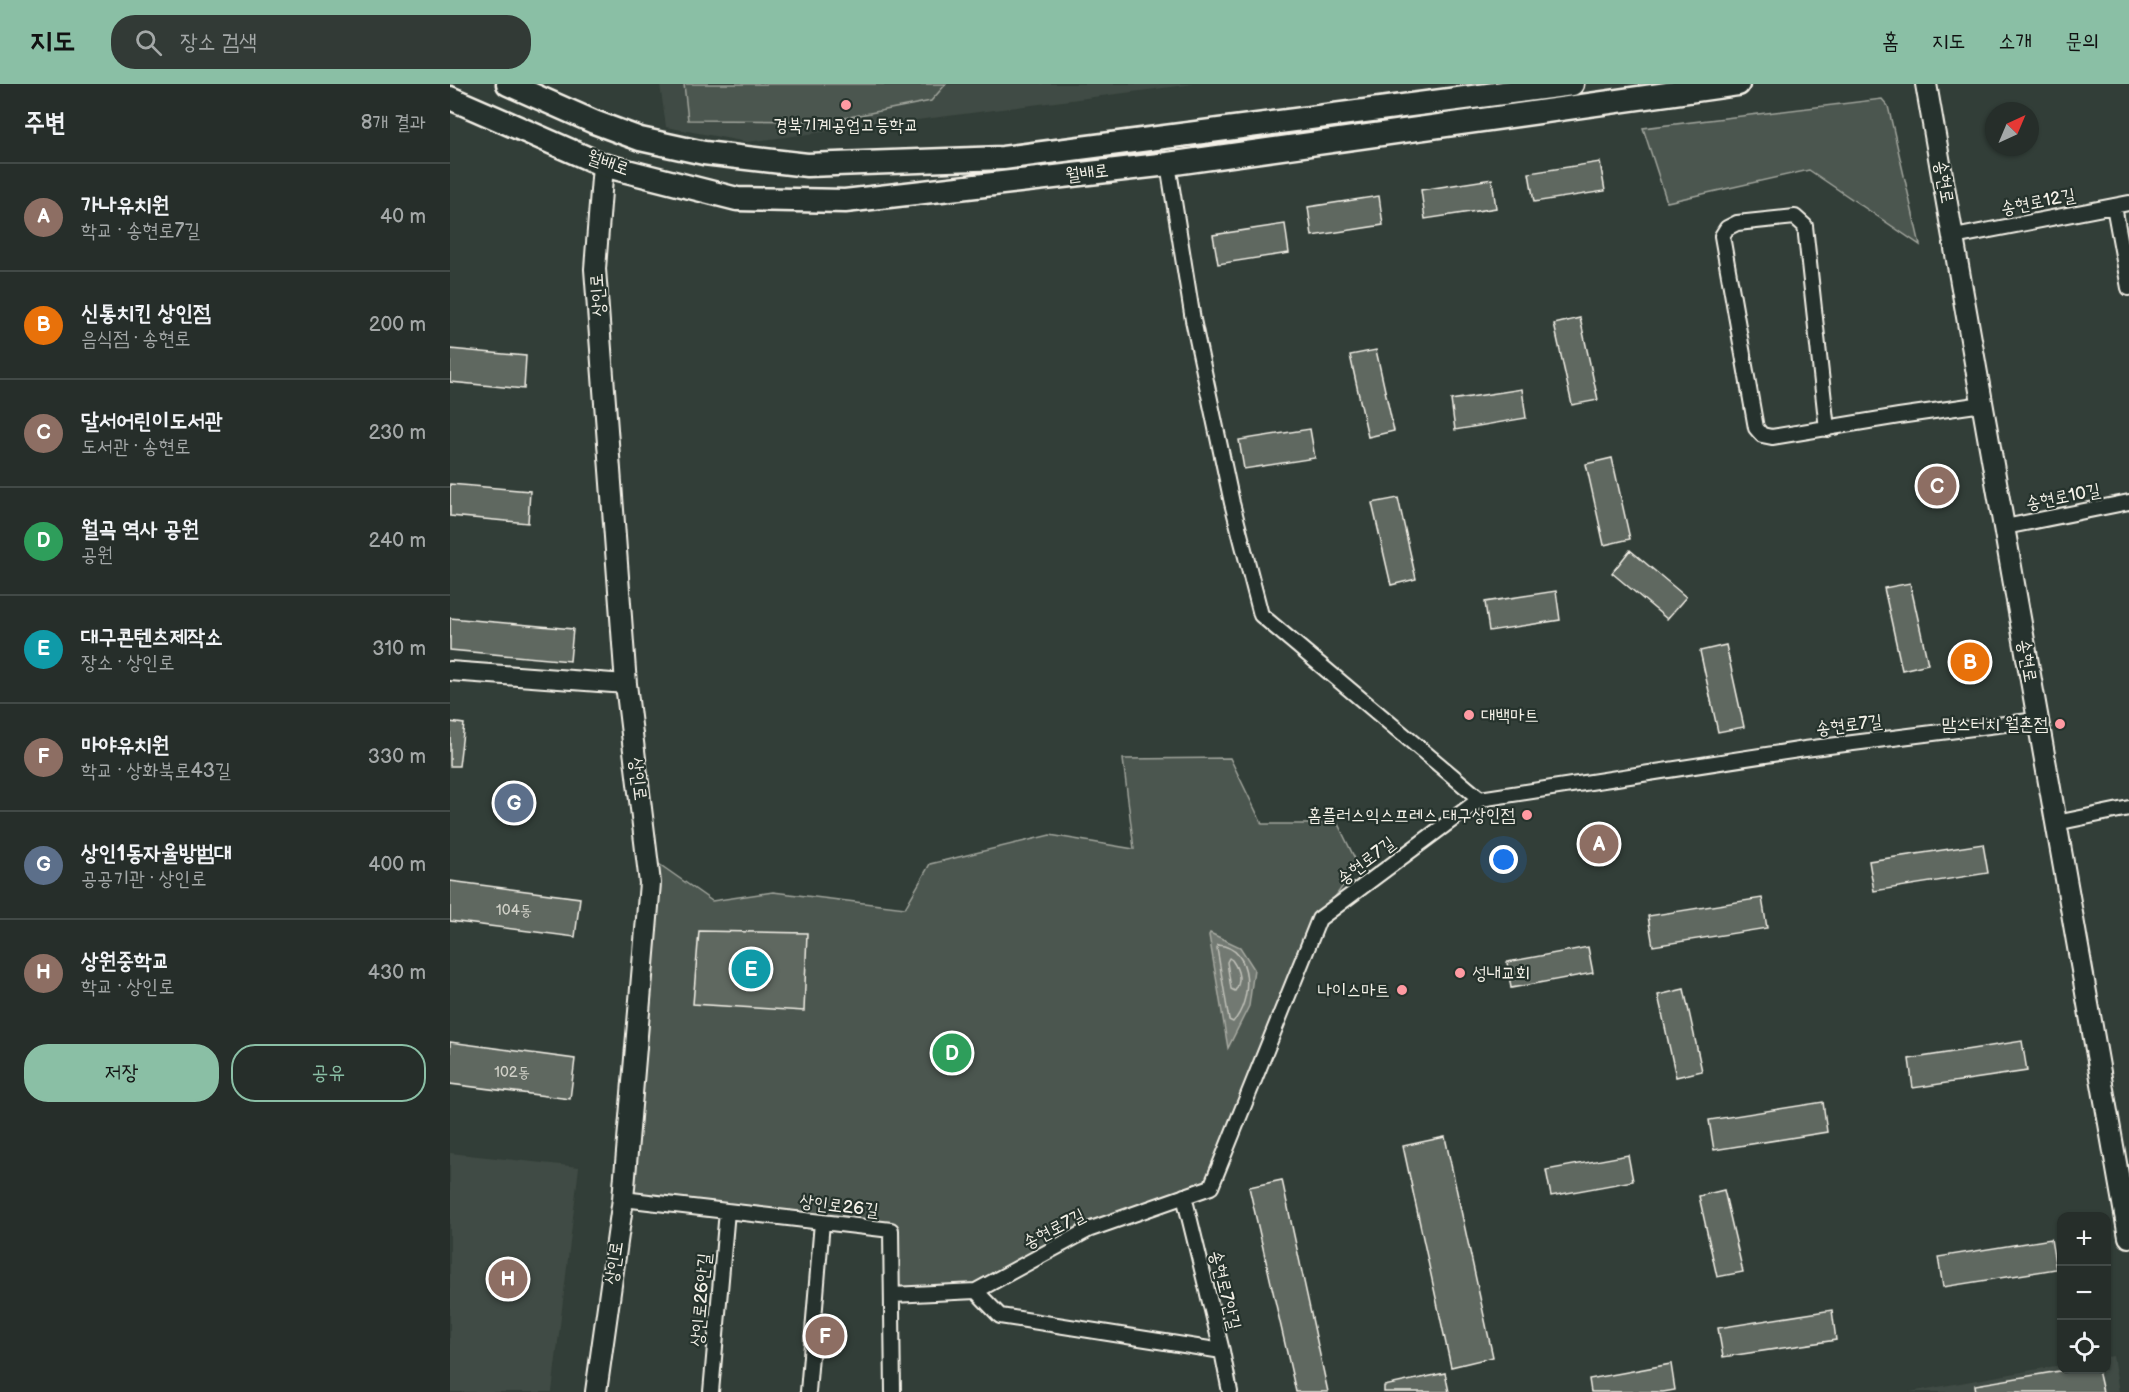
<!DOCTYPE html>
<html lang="ko">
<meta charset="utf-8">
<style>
:root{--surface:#262e2a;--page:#323a36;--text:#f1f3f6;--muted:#a4a8a8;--line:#424a47;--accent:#8abfa5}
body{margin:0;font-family:"Balsamiq Sans","Poor Story",sans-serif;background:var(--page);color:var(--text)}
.controls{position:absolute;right:18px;bottom:18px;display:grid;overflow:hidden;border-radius:12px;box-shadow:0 2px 4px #0004}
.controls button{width:54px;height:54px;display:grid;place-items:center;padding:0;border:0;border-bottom:2px solid var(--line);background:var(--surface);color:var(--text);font:30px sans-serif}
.compass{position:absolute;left:1535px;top:18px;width:54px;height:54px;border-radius:50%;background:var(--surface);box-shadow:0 2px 4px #0004;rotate:44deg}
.you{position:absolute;left:1054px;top:776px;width:21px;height:21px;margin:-15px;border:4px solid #fff;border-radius:50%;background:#1a73e8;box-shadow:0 0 0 9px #1a73e833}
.badge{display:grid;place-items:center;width:39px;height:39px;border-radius:50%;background:var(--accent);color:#fff;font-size:20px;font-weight:700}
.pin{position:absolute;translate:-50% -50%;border:3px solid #fff;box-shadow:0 2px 6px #0006}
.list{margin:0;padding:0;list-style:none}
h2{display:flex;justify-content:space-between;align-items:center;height:78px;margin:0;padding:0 24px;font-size:26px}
h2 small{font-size:20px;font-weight:400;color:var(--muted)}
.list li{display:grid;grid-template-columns:39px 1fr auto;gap:18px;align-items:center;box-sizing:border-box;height:108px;padding:0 24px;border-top:2px solid var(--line)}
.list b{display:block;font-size:22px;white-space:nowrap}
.list p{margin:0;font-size:20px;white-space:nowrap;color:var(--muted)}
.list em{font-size:20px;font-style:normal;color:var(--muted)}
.actions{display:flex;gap:12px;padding:18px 24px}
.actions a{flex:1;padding:14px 0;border:2px solid var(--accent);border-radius:24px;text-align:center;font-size:21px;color:var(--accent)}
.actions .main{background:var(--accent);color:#111}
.icon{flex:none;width:33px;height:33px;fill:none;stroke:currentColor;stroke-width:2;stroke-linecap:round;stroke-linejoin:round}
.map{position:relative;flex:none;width:1679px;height:1308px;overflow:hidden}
header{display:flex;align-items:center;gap:36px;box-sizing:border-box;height:84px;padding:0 30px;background:var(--accent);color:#111}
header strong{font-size:28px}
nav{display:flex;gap:33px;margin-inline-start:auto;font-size:21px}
.search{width:420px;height:54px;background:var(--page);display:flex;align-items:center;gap:15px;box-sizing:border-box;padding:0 21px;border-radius:24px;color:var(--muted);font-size:22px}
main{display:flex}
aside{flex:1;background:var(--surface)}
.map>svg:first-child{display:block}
</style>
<header>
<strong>지도</strong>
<div class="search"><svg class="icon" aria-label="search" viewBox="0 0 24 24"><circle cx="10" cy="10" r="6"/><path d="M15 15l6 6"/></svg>장소 검색</div>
<nav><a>홈</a><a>지도</a><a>소개</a><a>문의</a></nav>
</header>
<main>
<aside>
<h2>주변<small>8개 결과</small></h2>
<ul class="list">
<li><span class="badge" style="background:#8d6e63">A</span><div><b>가나유치원</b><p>학교 · 송현로7길</p></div><em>40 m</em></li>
<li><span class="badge" style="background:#e8710a">B</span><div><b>신통치킨 상인점</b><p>음식점 · 송현로</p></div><em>200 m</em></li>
<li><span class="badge" style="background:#8d6e63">C</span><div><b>달서어린이도서관</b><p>도서관 · 송현로</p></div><em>230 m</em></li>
<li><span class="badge" style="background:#2e9e5b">D</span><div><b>월곡 역사 공원</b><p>공원</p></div><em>240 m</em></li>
<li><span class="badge" style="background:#0f9aa8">E</span><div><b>대구콘텐츠제작소</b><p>장소 · 상인로</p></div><em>310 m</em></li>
<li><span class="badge" style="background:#8d6e63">F</span><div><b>마야유치원</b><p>학교 · 상화북로43길</p></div><em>330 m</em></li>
<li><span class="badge" style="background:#5c6f8a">G</span><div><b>상인1동자율방범대</b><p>공공기관 · 상인로</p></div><em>400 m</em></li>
<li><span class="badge" style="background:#8d6e63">H</span><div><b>상원중학교</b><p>학교 · 상인로</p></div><em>430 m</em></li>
</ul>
<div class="actions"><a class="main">저장</a><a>공유</a></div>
</aside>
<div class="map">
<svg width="1679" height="1308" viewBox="0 0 1679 1308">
<rect width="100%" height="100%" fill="#323e38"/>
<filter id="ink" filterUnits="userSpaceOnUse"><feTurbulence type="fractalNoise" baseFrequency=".0167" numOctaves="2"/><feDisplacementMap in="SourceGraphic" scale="12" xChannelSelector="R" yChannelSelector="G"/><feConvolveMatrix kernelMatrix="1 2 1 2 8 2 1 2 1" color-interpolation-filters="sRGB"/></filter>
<g filter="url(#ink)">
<path fill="#404b44" d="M210,0H744L297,58L216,43Z
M0,1069L129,1083L102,1308H0Z
M1663,1272L1669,1308H1460L1611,1281L1612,1286H1656L1657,1273Z"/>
<path fill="#4c564f" stroke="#a0a49c" stroke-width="1.5" d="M234,0H496L481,17L379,37L238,36Z
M1432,15L1438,22L1470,161L1359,86L1217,118L1193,44Z
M780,674L812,740H888L908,781L869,835L761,1103L638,1146L526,1207L442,1211L441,1147L173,1115L209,780L262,817L323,808L455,824L480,780L600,751L684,765L673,675Z"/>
<path fill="#727972" stroke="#a6a9a1" stroke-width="1.5" d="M760,849L790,863L804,885L799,922L778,964L759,851Z"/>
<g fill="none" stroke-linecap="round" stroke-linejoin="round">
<path stroke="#c0c1b9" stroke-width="1.5" d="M768,861C805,864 802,918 783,938L779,936L767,864Z
M779,874L782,876C789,886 792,897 785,907L781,905L777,878Z"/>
</g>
<path fill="#5f6861" stroke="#f4f1e8" stroke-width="1.5" d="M1150,78L1155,107L1084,118L1079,89Z
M1042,95L1046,124L975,135L971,106Z
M929,112L933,141L862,152L858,123Z
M835,140L839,169L768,180L763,151Z
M1130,234L1148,316L1122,321L1104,240Z
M0,265L76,272L74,305L0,298Z
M926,266L944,347L918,353L900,271Z
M1072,305L1076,334L1005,346L1001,316Z
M860,345L865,374L794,385L789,356Z
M1162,374L1180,455L1154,461L1136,380Z
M0,400L80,407L78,439L0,432Z
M948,414L966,495L941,501L922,419Z
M1180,466L1236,513L1217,535L1162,489Z
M1460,499L1478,580L1452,586L1434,504Z
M1106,507L1110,536L1039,547L1035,518Z
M0,534L123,545L120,577L0,566Z
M1276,561L1294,643L1268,648L1250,567Z
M0,638L14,640L9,682H0Z
M1533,760L1538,789L1424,807L1419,777Z
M0,797L130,814L125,853L0,837Z
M1312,814L1317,844L1203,862L1198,832Z
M249,847L357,849L354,927L243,920Z
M1138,863L1143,889L1061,904L1057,878Z
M1234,905L1252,987L1226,993L1208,911Z
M1572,957L1577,987L1463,1004L1459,975Z
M0,958L125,975L120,1015L0,1000Z
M1373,1018L1377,1048L1264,1066L1259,1036Z
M995,1053L1043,1273L1001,1283L953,1062Z
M1178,1071L1183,1097L1101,1112L1096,1086Z
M832,1096L878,1308H846L799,1103Z
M1274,1106L1293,1188L1267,1193L1249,1112Z
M1601,1155L1606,1185L1493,1203L1488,1173Z
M1382,1226L1386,1256L1273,1273L1268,1244Z
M1221,1280L1225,1306L1213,1308H1141L1139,1295Z
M1615,1286H1648L1653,1308H1526L1525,1301Z
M995,1289L999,1308H934V1302Z"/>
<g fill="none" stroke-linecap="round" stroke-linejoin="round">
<g stroke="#f4f1e8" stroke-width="18">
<path id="minor" d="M718,80L743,236L782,419L811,531L1030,715
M1664,122L1679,204
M1504,153L1679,119
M1377,345L1355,142L1345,133L1287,139L1277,144L1272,152L1306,344L1312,351L1322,353L1449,332L1533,320
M1555,443L1679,418
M1606,739L1679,724
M734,1112L772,1267L780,1308
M173,1115L441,1146L443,1308
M526,1207L550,1232L772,1267
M442,1211L526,1207L638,1146L761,1103L869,835L1030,715L1355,665L1587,636
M261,1308L277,1127
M358,1308L372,1138"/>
</g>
<g stroke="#f4f1e8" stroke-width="22">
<path id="tertiary" d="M0,587L176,600"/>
</g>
<g stroke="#f4f1e8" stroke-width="24">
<path id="secondary" d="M1476,0L1679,1153
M146,1308L173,1115L200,799L176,600L145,185L153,81"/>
</g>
<g stroke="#f4f1e8" stroke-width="27">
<path id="primary" d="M58,0L144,38L190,55L254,69L357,81L553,74L1122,0
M0,14L153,81L287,115L395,117L718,80L1288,0"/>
</g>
<use href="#minor" stroke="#26332d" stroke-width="14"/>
<use href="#tertiary" stroke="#26332d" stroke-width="18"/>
<use href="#secondary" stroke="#26332d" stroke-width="20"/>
<use href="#primary" stroke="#26332d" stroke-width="22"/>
</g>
</g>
<g fill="#ff9aa2" stroke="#26332d" stroke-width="2">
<circle cx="396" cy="21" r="6"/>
<circle cx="1019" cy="631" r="6"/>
<circle cx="1610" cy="640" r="6"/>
<circle cx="1077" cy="731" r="6"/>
<circle cx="1010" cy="889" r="6"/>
<circle cx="952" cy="906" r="6"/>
</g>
<g text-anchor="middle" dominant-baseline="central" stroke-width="4.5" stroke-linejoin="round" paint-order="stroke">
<g font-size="15" fill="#cfcfc6">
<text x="64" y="826">104동</text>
<text x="62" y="988">102동</text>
</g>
<g font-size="18" fill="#f4f1e8" stroke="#26332d" text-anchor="end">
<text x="396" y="41" text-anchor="middle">경북기계공업고등학교</text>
<text x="1031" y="631" text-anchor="start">대백마트</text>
<text x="1598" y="640">맘스터치 월촌점</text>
<text x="1065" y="731">홈플러스익스프레스 대구상인점</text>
<text x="1022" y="889" text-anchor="start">성내교회</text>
<text x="940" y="906">나이스마트</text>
</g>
<g font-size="18" fill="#f4f1e8" stroke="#26332d">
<text transform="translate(158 79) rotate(19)">월배로</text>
<text transform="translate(637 89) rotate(-7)">월배로</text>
<text transform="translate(1494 98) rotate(80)">송현로</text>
<text transform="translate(1588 118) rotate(-11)">송현로12길</text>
<text transform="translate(148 211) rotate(-94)">상인로</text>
<text transform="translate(1613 413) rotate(-11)">송현로10길</text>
<text transform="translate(1577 577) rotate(80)">송현로</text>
<text transform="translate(1399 641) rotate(-7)">송현로7길</text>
<text transform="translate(188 695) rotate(83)">상인로</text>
<text transform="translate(916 777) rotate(-37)">송현로7길</text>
<text transform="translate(389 1122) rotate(7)">상인로26길</text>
<text transform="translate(604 1145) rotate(-27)">송현로7길</text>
<text transform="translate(164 1179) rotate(-82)">상인로</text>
<text transform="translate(775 1206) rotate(76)">송현로7안길</text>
<text transform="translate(251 1216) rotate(-85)">상인로26안길</text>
</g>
</g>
</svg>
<div class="controls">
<button>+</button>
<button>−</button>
<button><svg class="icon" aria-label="locate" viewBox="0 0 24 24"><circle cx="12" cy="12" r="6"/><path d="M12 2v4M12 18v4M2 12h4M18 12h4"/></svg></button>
</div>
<svg class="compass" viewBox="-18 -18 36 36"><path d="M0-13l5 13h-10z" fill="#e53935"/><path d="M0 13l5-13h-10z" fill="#a4a8a8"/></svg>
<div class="you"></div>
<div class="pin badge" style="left:1149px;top:760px;background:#8d6e63">A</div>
<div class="pin badge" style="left:1520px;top:578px;background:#e8710a">B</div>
<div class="pin badge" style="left:1487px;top:402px;background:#8d6e63">C</div>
<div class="pin badge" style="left:502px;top:969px;background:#2e9e5b">D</div>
<div class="pin badge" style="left:301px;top:885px;background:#0f9aa8">E</div>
<div class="pin badge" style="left:375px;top:1252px;background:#8d6e63">F</div>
<div class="pin badge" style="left:64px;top:719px;background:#5c6f8a">G</div>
<div class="pin badge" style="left:58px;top:1195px;background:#8d6e63">H</div>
</div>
</main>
